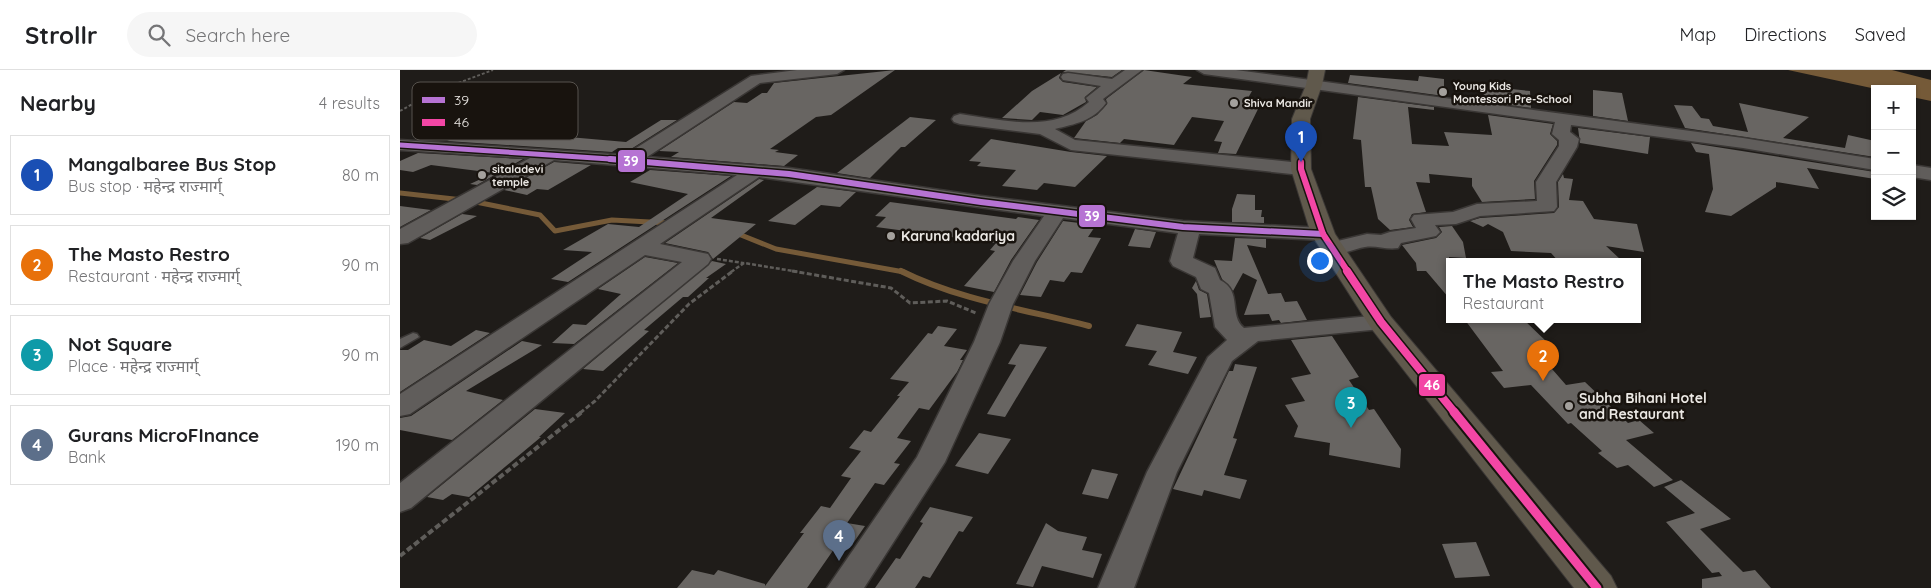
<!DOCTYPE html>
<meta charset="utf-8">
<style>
:root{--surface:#fff;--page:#f6f6f6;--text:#202124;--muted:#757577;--line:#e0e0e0;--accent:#0b8043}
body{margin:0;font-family:Quicksand,"Noto Sans Devanagari",sans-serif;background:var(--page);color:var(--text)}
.controls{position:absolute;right:15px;top:15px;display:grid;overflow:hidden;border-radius:0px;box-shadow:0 1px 4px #0004}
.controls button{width:45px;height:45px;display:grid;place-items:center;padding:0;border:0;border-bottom:1px solid var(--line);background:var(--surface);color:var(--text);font:25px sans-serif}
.you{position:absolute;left:919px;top:190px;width:18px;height:18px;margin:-12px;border:4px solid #fff;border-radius:50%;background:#1a73e8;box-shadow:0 0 0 8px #1a73e833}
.badge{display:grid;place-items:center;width:32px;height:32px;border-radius:50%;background:var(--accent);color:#fff;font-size:16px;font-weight:700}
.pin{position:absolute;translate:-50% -41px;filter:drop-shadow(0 1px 2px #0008)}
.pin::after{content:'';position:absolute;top:26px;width:18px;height:15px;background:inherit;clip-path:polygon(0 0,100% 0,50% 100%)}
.popup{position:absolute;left:1046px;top:188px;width:195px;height:65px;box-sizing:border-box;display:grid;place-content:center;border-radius:0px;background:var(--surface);filter:drop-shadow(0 1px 4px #0005);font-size:16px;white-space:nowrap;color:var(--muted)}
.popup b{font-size:19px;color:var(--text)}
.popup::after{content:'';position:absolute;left:50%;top:100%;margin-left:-10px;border:10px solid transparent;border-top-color:var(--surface)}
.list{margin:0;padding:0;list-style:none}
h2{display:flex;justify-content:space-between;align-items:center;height:65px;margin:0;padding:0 20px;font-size:21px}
h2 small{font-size:16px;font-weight:400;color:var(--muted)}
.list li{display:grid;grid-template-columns:32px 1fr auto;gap:15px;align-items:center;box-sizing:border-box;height:80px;margin:0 10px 10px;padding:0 10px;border:1px solid var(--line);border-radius:0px}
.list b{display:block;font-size:19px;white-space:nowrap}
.list p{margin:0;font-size:16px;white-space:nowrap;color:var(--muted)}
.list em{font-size:16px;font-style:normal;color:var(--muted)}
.icon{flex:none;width:28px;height:28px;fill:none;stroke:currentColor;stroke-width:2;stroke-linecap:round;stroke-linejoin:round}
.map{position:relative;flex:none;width:1531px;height:518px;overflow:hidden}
header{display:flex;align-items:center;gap:30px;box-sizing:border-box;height:70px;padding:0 25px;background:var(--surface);border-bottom:1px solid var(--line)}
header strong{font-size:24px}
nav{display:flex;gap:28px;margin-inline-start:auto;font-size:18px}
.search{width:350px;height:45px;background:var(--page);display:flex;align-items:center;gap:12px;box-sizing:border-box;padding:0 18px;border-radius:28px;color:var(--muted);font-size:19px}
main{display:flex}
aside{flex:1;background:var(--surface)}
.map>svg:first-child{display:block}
</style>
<header>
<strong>Strollr</strong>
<div class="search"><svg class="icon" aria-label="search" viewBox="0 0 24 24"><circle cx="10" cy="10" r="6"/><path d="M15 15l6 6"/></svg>Search here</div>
<nav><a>Map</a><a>Directions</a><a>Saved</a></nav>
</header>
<main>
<aside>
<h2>Nearby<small>4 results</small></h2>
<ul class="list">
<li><span class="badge" style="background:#1a4fb4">1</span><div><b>Mangalbaree Bus Stop</b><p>Bus stop · महेन्द्र राज्मार्ग्</p></div><em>80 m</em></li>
<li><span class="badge" style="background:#e8710a">2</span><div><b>The Masto Restro</b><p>Restaurant · महेन्द्र राज्मार्ग्</p></div><em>90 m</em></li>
<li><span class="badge" style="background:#0f9aa8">3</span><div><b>Not Square</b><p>Place · महेन्द्र राज्मार्ग्</p></div><em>90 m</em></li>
<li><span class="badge" style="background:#5c6f8a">4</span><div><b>Gurans MicroFInance</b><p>Bank</p></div><em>190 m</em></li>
</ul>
</aside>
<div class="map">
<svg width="1531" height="518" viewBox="0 0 1531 518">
<rect width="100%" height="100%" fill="#1f1c19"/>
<path fill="#755a38" d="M1388,0H1492L1531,10V31L1512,27V19H1476Z"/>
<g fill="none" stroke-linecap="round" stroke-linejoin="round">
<path stroke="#755a38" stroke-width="5" d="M0,123L63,130
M76,132L140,145L155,161L212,150L269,153
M336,163L376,179L504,202"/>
<path stroke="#755a38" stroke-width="6" d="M501,201C559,230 627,240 689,256"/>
</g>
<path fill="#686562" d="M495,0L431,45L416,47L370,79L379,80L375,82L398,85L384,96L271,87L279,82L259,81L334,32L347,33L362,23H367L374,13Z
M666,0H722L712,7L663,2Z
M744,0L792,7L783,14L852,21L844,35L859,37L836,84L818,83L822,72L814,71L824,51L792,47L774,75L724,69L720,73L674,68L686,51L697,45L707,34L706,29Z
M661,3L659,8L663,12L697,17L685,27L686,32L663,45L640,42L632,50L602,48L632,21Z
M950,5L1018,11L1019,6L1044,9V26L948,13Z
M1082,16L1130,21L1131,38L1085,32Z
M1193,20L1222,23L1228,51L1193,46Z
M958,27L1034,37V40L1008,37L1012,74L1049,76L1044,62L1092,65L1088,45L1153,54L1150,64L1157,71V75L1134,111L1135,129L1082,132L1072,116V108L1029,104L1030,113L1016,112L1026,142L1012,144L1009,150L1013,157L990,160L978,149L971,117H965L961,70L953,69Z
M1339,33L1409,47L1383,68L1445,78L1448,65L1475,71V87L1285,58L1274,35L1292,36L1301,48L1309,49L1313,56L1348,62Z
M510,47L536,50L505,77H501L470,108L437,103Z
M261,50H277L231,79L218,78L212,82L47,71L65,64L157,66L226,72Z
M1178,58L1250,67L1248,84L1180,73Z
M591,69L671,82L707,86L675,117L644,113L637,120L602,116L616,100L577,96L581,92L569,91Z
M1291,73L1475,102V109L1407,98L1419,119L1376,112V117L1331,146L1305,142L1313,119L1309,84L1296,82Z
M18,83L123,89L77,115L70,114L94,103L31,95L13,102L0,100V91Z
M154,92L191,95L148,120L137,119L127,125L104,120Z
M250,100L331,106L168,212L151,209L192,182L163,180L208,154L239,157L288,124L230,112Z
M1163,104L1164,108L1173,109L1169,130L1183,131L1194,149L1237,154L1244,182L1206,176L1220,189L1159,192L1151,183L1111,181L1103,162L1088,154L1083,157L1070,151L1080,148L1154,143L1159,137L1158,112Z
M359,109L364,110L311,148L356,154L313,189L308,182L265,173Z
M417,117L456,122L440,137L421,135L395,155L368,151Z
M837,124L855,125V140H862L861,147H864V153L832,152V139Z
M490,132L616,149L618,147L639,150L611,190L594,222L564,216L595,181L590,180L596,173L476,157L486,147L475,146Z
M0,136L31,140L0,157Z
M62,144L77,146L30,170L20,168Z
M663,151L696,155L688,167L701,168L682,203L671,202L664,212L650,210L641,227L620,225L637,192Z
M1052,156L1063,172L1066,188L1049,187V228L1026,201H1017L1016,193L1002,175L1036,168L1042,162L1039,157Z
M735,159L756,162L750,178L728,176Z
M835,168L866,169V178L847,175L868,224L881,223L885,232L897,231L907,250L881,253L879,250L872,251L869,244L844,245L857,210L843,203L833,221L822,209L814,190L832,191Z
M245,187L278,193L174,274L152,273L173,254L186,255L221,224L198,219Z
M312,191L326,194L306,208H309L288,227H283L244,260L249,261L203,301L183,299Z
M796,211L799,220L807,224L811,247L800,248L797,224L792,218Z
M1065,250H1124L1148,273L1132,276L1166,315L1185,312L1228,353L1239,350L1254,363L1226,370L1273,410L1254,417L1228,395L1217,398L1198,383L1202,381L1171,353L1168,354L1131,315L1104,318L1091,302L1103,301Z
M737,254L782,262L773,282L797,287L788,304L748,295L757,281L725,276Z
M538,256L557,259L544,276L567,280L560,290H563L557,302L529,340L519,338L497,368L511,371L494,393L500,394L484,415L475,413L447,453L465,456L454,472L441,469L407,518H277L292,500L314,505L318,500L365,514V516L404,463H400L421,436L430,438L451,408L441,406L461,381L449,378L464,360L471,362L500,326H497L509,312L490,309L528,263L532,264Z
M76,260L90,263L0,322V280H8L24,270L51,276Z
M932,266L959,307L949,310L969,340L974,339L1001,379L1000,398L929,385L930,373L894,367L898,356L885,335L905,331L891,308L911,304L891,270Z
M122,271L142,275L66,321L103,330L52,370L0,360V348L11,346Z
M620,274L647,277L605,347L587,344L616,295L608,294Z
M835,294L857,297L833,368L837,369L824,405L847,410L840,429L804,420L802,426L773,419L829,301H833Z
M135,339L165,343L139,367H141L69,427L52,424L43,430L27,427Z
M579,363L611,369L588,404L555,396Z
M692,399L718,404L708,429L682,424Z
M1281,410L1331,449L1300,459L1343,502L1355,500L1371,518H1302V509L1322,506L1319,502L1312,503L1266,452L1295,443L1264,417Z
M530,437L573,447L563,462L559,461L530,508L523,506L515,518H475L496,488L500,489L523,453L520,452Z
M646,453L658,461L687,467L682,480L702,484L693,508L642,496L633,517L616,514Z
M1076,472L1090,506L1055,508L1042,474Z"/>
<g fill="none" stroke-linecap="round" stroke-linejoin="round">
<g stroke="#3a3735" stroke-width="3">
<path id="service" d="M13,263L17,264L19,267L0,278V269Z"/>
</g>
<g stroke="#3a3735" stroke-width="3">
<path id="minor" d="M397,0H444L437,4L360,13L247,87L389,98L581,126L783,151L923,158L930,160L934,164L930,168L923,170L799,164L793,188L815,198L820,210C843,221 828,245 844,258L981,245L990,247L993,252L990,257L981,259L858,271L832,291L777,402L734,518H698L747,402L808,287L827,270L815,257L809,223L801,219L796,207L773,196L770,191L778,163L663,148L635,191L613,234L600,272L545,392L464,518H427L517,387L574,272L589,234L613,191L644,146L359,107L260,174L308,184L311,189L308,194L11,438L0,442V413L282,192L245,185L10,344L0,346V324L337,105L154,90L8,173L0,174V159L130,88L0,80V70L225,85L351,6Z
M725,0H742L703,29L706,33C693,51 675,54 655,59L675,70L901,93L908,95L910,99L908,103L901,105L671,80L640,64L560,54L554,52L552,49L554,46L560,44C604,50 653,64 689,32L686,28L701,16L663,10L661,7L663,4L668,3L712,9Z
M797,0H836L1343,68L1475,89V100L1343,78L1171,55L1170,62L1179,69L1177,77L1156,112L1157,137L1154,141L1080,146L1056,154L1035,155L1040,162L1036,166L1001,173L998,178C986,180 976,175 965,177C952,179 939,187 925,184L922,179L925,174L967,164L981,165L990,162L1016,158L1011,149L1014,145L1053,142L1077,134L1137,131L1136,112L1159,76V70L1152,64L1155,52L804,4Z
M1512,95L1531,98V110L1512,107Z"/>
</g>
<g stroke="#3a3735" stroke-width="2">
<path id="trunk" d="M909,0H925L922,15L910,49L911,99L935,164L991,247L1211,506L1217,518H1174L971,258L911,164L891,99L892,49L906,15Z"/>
</g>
<path stroke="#5f5d5a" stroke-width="2" stroke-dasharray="3 2" stroke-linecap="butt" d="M0,41L34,22L93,0"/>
<path stroke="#5f5d5a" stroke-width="2.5" stroke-dasharray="4 2" stroke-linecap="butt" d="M317,189L343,193
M331,202L344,193L399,202"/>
<path stroke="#5f5d5a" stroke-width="3" stroke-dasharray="5 2.5" stroke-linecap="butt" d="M392,201L491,218L510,233L547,231L576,243
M180,343L195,331L289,234L333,201"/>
<path stroke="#5f5d5a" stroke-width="4" stroke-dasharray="6 3" stroke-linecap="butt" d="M0,486L182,342"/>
<use href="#service" fill="#605d5b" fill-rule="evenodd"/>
<use href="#minor" fill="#605d5b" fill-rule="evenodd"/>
<use href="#trunk" fill="#60594c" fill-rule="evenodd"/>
<g stroke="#18130e" stroke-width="8">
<path id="bus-1-far1" d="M0,75L225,90"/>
</g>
<g stroke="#18130e" stroke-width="9">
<path id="bus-1" d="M210,89L389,104L581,132L783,157L923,164"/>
</g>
<g stroke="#18130e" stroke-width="9">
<path id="bus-2-far2" d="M901,92V99L923,164L948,202"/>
</g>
<g stroke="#18130e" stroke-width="11">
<path id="bus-2-far1" d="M947,201L981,252L1055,343"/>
</g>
<g stroke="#18130e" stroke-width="13">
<path id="bus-2" d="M1054,342L1197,518"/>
</g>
<use href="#bus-1-far1" stroke="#b673d3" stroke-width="5"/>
<use href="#bus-1" stroke="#b673d3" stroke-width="6"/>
<use href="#bus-2-far2" stroke="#f346a5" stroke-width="6"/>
<use href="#bus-2-far1" stroke="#f346a5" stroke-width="8"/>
<use href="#bus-2" stroke="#f346a5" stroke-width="9"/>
</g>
<g fill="#a4a19d" stroke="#18130e" stroke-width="2">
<circle cx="1043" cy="22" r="5"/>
<circle cx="834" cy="33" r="5"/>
<circle cx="82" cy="105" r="5"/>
<circle cx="491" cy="166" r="5"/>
<circle cx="1169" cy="336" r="5"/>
</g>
<g text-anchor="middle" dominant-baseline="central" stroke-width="5" stroke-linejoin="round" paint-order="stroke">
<g font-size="11" font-weight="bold" fill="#ebe8e4" stroke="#18130e" text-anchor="start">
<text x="1053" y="16">Young Kids<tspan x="1053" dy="13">Montessori Pre-School</tspan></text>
<text x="844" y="33">Shiva Mandir</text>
<text x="92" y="99">sitaladevi<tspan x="92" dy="13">temple</tspan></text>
</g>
<g font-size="14" font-weight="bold" fill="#ebe8e4" stroke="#18130e" text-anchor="start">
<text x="501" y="166">Karuna kadariya</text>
<text x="1179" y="328">Subha Bihani Hotel<tspan x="1179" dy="16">and Restaurant</tspan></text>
</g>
</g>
<rect x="12" y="12" width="166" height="58" rx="8" fill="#18130e" stroke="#57534e" stroke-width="1"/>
<rect x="22" y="27" width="23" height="6" fill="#b673d3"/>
<rect x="22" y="49" width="23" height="7" fill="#f346a5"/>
<g font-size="14" fill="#ebe8e4">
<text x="54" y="35">39</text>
<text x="54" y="57">46</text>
</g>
<g stroke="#18130e" stroke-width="2">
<rect x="217" y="79" width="29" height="24" rx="5" fill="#b673d3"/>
<rect x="678" y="134" width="28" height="24" rx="5" fill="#b673d3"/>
<rect x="1018" y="303" width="28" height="24" rx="5" fill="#f346a5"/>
</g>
<g font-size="14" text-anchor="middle" font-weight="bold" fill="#fff">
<text x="231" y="96">39</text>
<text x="692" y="151">39</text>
<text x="1032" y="320">46</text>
</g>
</svg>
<div class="controls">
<button>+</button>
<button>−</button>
<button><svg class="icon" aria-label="layers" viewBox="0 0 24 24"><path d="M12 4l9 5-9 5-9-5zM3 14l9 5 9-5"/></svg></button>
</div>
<div class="you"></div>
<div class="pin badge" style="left:901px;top:92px;background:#1a4fb4">1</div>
<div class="pin badge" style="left:1143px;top:311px;background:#e8710a">2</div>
<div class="popup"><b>The Masto Restro</b>Restaurant</div>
<div class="pin badge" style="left:951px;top:358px;background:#0f9aa8">3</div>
<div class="pin badge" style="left:439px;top:491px;background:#5c6f8a">4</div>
</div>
</main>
